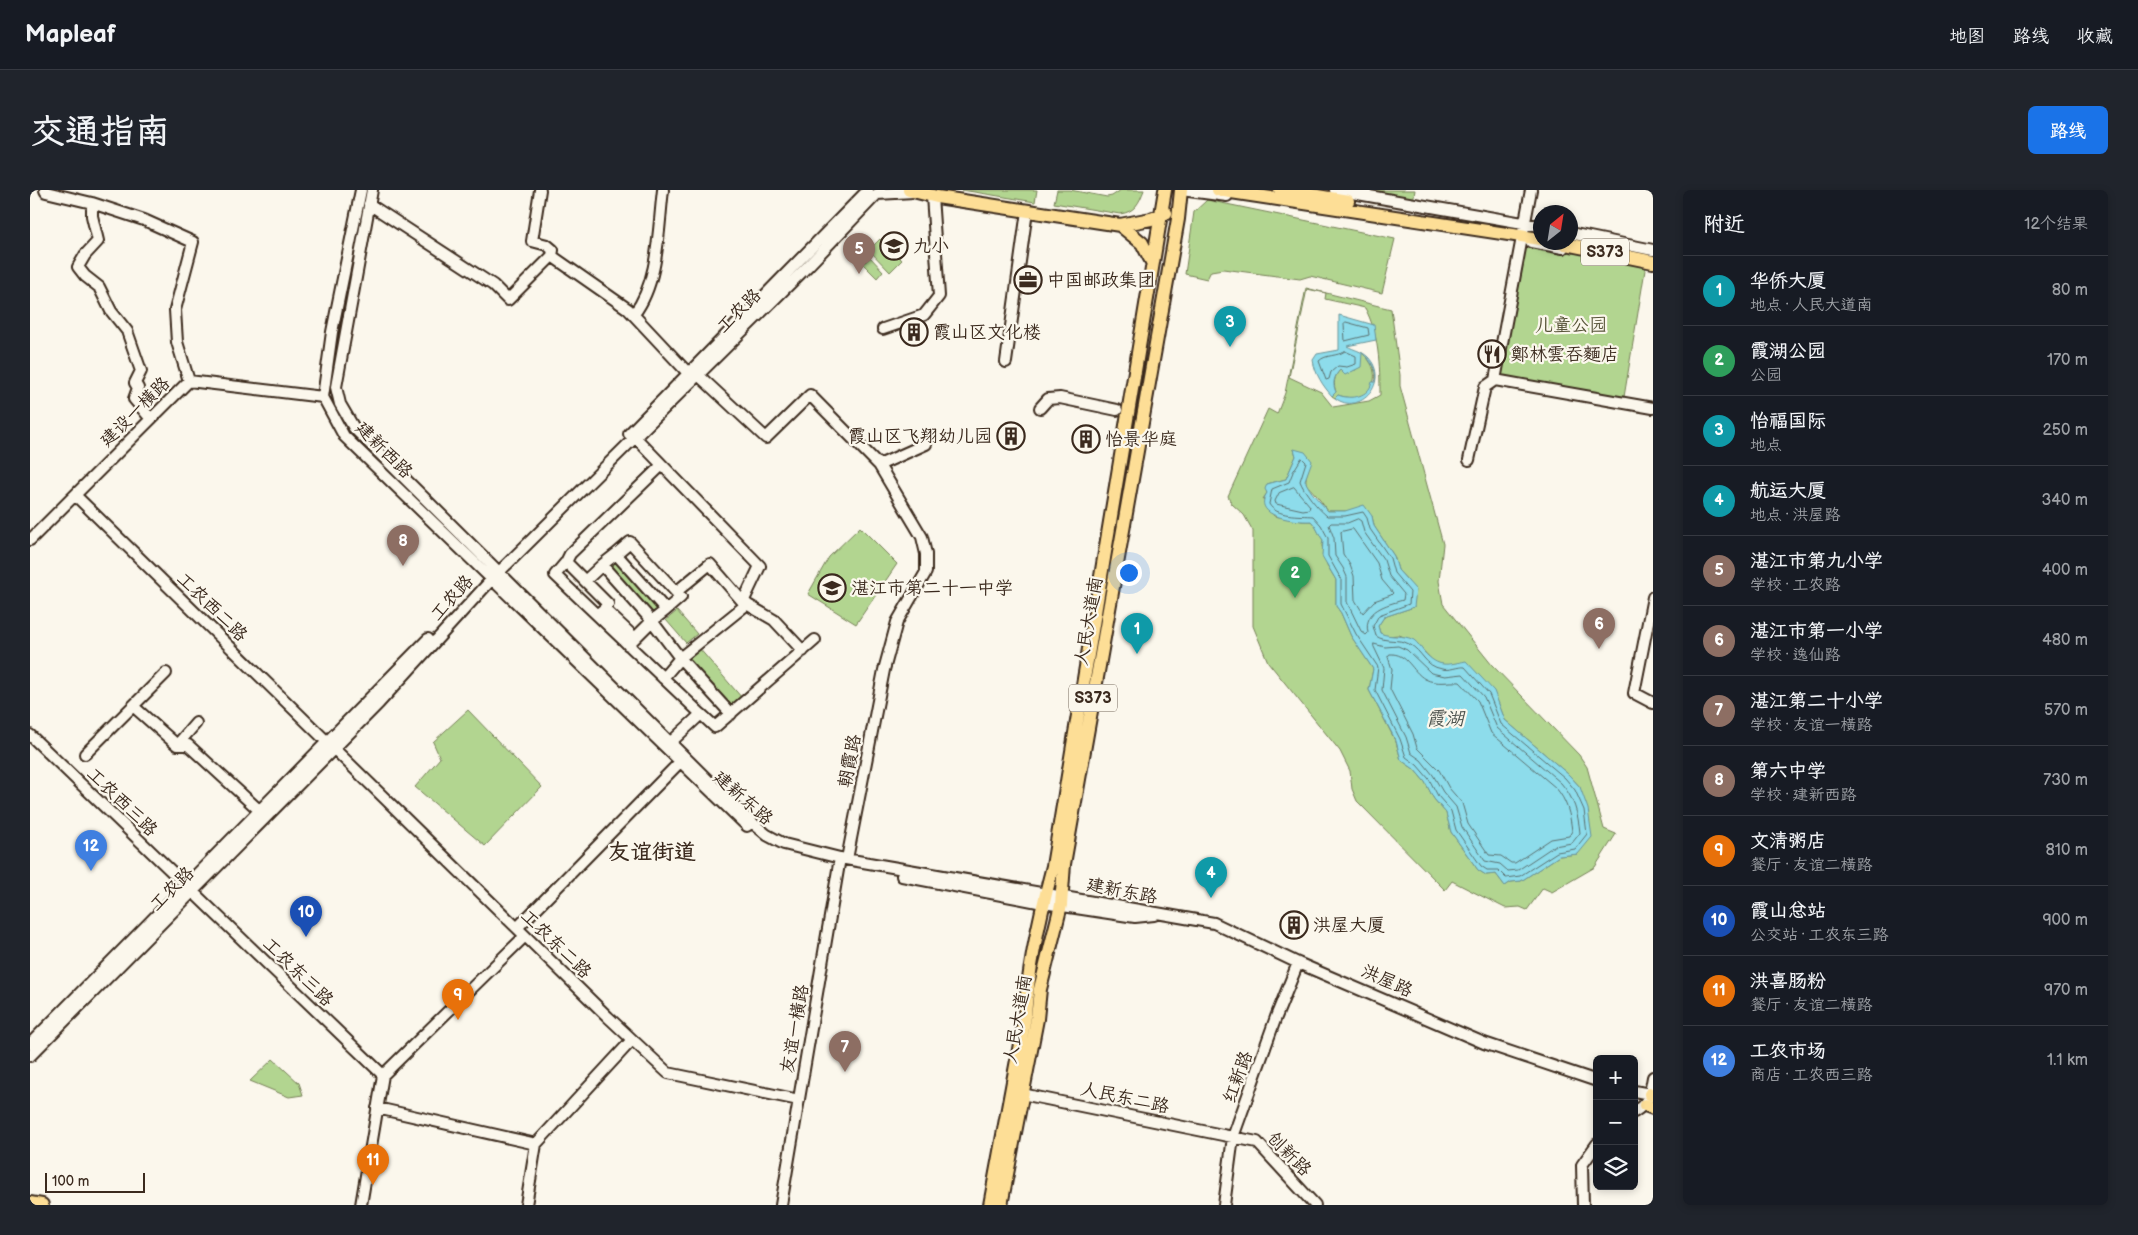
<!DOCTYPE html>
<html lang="zh">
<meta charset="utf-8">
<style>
:root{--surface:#171b24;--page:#20242c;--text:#f1f3f6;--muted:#9ea1a6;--line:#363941;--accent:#1a73e8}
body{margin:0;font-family:"Balsamiq Sans","LXGW WenKai TC",sans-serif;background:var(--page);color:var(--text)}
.controls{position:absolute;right:15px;bottom:15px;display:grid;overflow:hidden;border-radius:8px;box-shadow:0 2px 8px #0003}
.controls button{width:45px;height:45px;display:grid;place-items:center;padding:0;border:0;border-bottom:1px solid var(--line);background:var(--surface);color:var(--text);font:25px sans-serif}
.compass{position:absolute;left:1503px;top:15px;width:45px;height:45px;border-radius:50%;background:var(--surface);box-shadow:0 2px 8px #0003;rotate:30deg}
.scale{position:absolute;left:15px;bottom:12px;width:100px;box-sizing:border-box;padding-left:5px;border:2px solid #3b2a1e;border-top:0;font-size:14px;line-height:18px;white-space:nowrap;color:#3b2a1e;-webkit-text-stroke:4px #fbf7ec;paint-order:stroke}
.you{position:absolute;left:1098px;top:382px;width:18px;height:18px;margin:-12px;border:4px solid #fff;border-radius:50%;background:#1a73e8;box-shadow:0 0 0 8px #1a73e833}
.badge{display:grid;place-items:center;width:32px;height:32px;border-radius:50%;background:var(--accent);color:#fff;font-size:16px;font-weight:700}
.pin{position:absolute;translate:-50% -41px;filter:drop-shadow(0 1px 2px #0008)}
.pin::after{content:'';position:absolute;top:26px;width:18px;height:15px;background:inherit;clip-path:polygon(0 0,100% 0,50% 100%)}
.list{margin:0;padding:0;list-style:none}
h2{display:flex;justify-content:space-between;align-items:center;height:65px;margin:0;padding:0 20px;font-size:21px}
h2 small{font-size:16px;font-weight:400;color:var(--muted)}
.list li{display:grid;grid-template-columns:32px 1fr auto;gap:15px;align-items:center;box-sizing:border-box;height:70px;padding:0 20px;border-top:1px solid var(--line)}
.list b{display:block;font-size:19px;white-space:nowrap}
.list p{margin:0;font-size:16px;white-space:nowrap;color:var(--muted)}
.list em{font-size:16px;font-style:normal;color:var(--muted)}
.icon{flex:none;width:28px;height:28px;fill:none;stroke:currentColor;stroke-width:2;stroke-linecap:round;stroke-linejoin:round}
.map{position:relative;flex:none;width:1623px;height:1015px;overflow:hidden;border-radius:8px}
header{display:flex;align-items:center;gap:30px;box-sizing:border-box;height:70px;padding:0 25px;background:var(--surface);border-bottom:1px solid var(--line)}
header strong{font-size:24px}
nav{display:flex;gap:28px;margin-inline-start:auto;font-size:18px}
.intro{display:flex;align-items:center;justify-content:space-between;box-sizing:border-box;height:120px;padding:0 30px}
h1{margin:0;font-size:35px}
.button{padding:12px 22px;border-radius:8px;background:var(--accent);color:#fff;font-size:18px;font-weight:700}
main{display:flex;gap:30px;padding:0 30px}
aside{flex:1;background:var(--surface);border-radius:8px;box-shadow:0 2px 8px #0003}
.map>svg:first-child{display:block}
</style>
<header>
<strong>Mapleaf</strong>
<nav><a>地图</a><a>路线</a><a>收藏</a></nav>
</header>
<div class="intro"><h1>交通指南</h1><a class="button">路线</a></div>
<main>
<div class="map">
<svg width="1623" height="1015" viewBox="0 0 1623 1015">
<rect width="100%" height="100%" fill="#fbf7ec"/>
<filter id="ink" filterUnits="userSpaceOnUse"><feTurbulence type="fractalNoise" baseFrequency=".02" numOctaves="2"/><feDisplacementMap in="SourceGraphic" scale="10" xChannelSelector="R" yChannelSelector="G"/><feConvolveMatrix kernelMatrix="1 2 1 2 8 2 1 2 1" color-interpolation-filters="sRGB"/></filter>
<g filter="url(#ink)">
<path fill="#b2d590" stroke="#768057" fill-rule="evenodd" d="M932,0H1007L1005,12Z
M1027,0H1040L1077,7L1082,6L1091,0H1114C1109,13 1105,22 1090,24L1024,13Z
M1308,0H1385L1383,12Z
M1177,10L1365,49L1352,103L1280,86L1270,89L1193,79L1181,81L1177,89L1155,84L1164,22Z
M1494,46L1616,74L1593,213L1465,190Z
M850,49L872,70L860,82L839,60Z
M840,67L853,81L847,88L833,74Z
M1276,98L1361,119L1370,185V196L1413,354L1409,391L1413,414L1462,475L1549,565L1557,577L1574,639L1586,644L1565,677L1522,702L1513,698L1497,720L1490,717L1475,718L1422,691L1415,700L1327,611L1322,599L1320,581L1310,561L1238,472L1223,436V341L1214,325L1202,314L1198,306L1238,219L1247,224L1255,203ZM1277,99L1296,103L1295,109L1335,118C1349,144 1350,175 1350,205L1339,211L1303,217L1291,202L1259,187ZM1264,259L1278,280C1273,296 1277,294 1286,305C1290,310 1294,316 1298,321H1315L1342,326L1344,336L1364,366L1368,380L1378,391L1384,417L1354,427L1348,436L1350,443L1356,446L1369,445L1384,451L1404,472L1415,475L1468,512L1475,530L1539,585L1550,597L1548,664L1529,666L1491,691L1481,692L1475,696L1466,684L1456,685L1448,680L1421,642L1416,623L1404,609L1395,592L1384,579L1371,570L1366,552L1339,500L1343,479L1321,446L1311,423L1306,416V390L1297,375L1292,356L1293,350C1288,343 1287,337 1281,331H1272L1244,326L1233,309L1237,303V294L1256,289L1266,266Z
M1331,162C1359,185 1339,217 1308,205L1305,208L1302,206L1306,202C1303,194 1304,186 1310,180H1326Z
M830,337L867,374L826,434L778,404L799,367Z
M586,365L633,419L624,427L577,373Z
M647,421L667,444L656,453L636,430Z
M668,457L712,508L701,518L657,467Z
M438,520L512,597L455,656L385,597L410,568L403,552Z
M243,869L269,893L273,905L259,907L220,891Z"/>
<path fill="#8ddceb" stroke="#6c9599" d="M1309,125L1344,135L1346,150L1317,156C1324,160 1332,161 1338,167C1361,191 1330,227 1305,208L1308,205C1321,210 1339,207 1342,192H1345C1348,181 1340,169 1332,163L1331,177L1315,185L1310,180C1304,186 1302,194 1306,202L1302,206C1293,196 1285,184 1283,170L1287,164L1309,160Z
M1264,259L1275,262L1282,271L1275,290C1279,301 1290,312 1298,321H1315L1334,315L1342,326L1344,336L1364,366L1368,380L1386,400L1384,417L1354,427L1348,436L1350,443C1361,448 1373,444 1384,450C1388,453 1391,458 1394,462C1409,478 1416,475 1436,471L1464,501L1475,530L1539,585L1550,597L1558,619L1562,647L1548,664L1529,666L1491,691L1481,692L1475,696L1466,684L1456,685L1448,680L1421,642L1416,623L1404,609L1395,592L1384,579L1371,570L1366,551L1339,500L1343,479L1321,446L1311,423L1306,416V390L1292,366L1293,350C1288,343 1287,337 1281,331C1266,332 1221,327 1237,303L1235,299L1237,294L1256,289L1266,266Z"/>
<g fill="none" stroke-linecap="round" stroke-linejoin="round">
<path stroke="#5c7170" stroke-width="1" d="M1316,132L1338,138L1339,145L1315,151L1314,134Z
M1315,161L1326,166V174L1317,177L1308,176L1301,182L1299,189L1296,190L1289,171C1296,164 1307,167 1315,161Z
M1272,268L1276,272L1270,291C1273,300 1288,319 1297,326H1315L1333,322L1337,328L1340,339L1360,368L1364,383L1380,402L1379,414L1349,425L1343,436L1346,446C1356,453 1368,448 1379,454C1393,461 1394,476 1412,479C1420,481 1428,476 1435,477L1459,504L1471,534L1535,588L1545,600L1554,620L1557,644L1545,659L1527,662L1490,686L1476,688L1468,680H1457L1451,676L1426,640L1421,621L1408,606L1399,589L1387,575L1376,567L1370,549L1345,500L1348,477L1326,444L1311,414V389L1298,366V348L1291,335L1283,326C1269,325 1246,327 1239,314L1242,299L1259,292L1263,282Z
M1264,297L1280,316L1279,319L1273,320L1246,314L1245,311L1249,303Z
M1328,329L1331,331L1334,342L1354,370L1359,386L1374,404L1373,410C1356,415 1333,420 1338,443L1336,445L1331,441L1317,412V387L1313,378L1305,366L1304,348L1299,335L1301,333H1317Z
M1323,339L1347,373L1352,390L1363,403L1361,405L1344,411L1333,423L1325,410L1324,386L1320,375L1313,364L1311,342Z
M1344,454L1355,457L1368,456L1377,460L1401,483L1415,486L1433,484L1454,507L1467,538L1531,593C1544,608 1548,623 1550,643L1542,653L1524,656L1488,680L1478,681L1470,674L1455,671L1432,637L1426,617L1413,602L1403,585L1391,570L1381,563L1376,547L1352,500L1354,478L1344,457Z
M1360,464C1378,463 1381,481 1395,489C1407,495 1418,491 1430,492L1448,511L1461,543L1526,598C1537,611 1540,624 1542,641L1539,646L1521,649L1485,673H1481L1471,666L1459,665L1438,634L1432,613L1419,598L1409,580L1387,558L1383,544L1360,499L1362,479L1358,467Z"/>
<g stroke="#3b2a1e" stroke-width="14">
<path id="minor" d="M15,0L16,2L62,13V26L68,51L55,65L48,77L55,86L69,97L81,121L97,141L111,181L105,193L108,198L104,209L121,229
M331,0L302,142L293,207L314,246L717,636
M342,0L306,197L310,214L324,238L711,623L737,645L754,654L810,668L1184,733L1268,773L1454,853L1567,891
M510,0L502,51L517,55L523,60L522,66
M1151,0L1197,6
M1305,0L1510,36
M62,13L114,30L163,52L145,120L147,152L159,191
M339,14L463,95L478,110L522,66L598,119L658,183
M1540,43L1623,60
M1501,52L1533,58
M604,124C629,92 628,40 633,0
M853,139L894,125L909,106L902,6
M976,172L997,21
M664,181L736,248L780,205L849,275L892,347L896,364V382L867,432L854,480L817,669
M1465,190L1623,218
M1010,218L1018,209L1030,208L1087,220
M599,244L838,0
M605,247L730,376L713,412L744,430L773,461
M1439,270L1455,197L1465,190L1501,0
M849,275L896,254
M45,305L578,827L638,883L769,910
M0,350L159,191L293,207
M586,364L600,352L646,402
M536,372L540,364L632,275
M572,375L586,364L636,420L651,407L646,402L680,374L713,412
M555,391L572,375L622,431L636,420
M1623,407L1604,503L1623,513
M574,419L578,414L536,372L525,385L671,524L641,552
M569,423L574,419L605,448
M598,455L622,431L650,468L701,524
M136,483L103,516L147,555H158L230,621
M633,488L650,468L717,414
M671,524L685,537L785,450
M0,545L353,885
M147,555L166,533
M55,564L103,516
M872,686L1013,713L1105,727L1124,725
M487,738L649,573
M0,854L398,449
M0,866L349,513L462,389L778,76L847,4L884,2
M1604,901L1620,904
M987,903L1227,952L1285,1015
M347,918L506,954L602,850
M1604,922C1620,912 1620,904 1623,887
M331,1015L353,885L495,746
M496,1015L506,954
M751,1015L810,668
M1194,1015L1203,947L1246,827L1268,773
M1553,1015L1552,975L1567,954"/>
</g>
<g stroke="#3b2a1e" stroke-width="16">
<path id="major" d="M879,0L907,7L1090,35L1121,29L1136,23
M1188,0L1510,49
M1250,0L1318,11
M1090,35L1112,53L1122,72
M1526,52L1623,72
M1620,904L1623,905
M1615,915L1623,918
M0,1013L12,1015
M960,1015L995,827C998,777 1010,725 1023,676L1135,0
M971,1015L1007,829L1010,799L1031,715L1034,674L1148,29L1151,0"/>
</g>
<use href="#minor" stroke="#fbf7ec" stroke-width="10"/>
<use href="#major" stroke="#fdde96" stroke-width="12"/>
</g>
</g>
<defs>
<g id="school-ring" transform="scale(1.4375)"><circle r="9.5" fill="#fbf7ec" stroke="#3b2a1e" stroke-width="1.5"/><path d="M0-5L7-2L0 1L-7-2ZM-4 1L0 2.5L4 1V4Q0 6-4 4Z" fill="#3b2a1e"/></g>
<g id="office-ring" transform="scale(1.4375)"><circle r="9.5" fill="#fbf7ec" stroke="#3b2a1e" stroke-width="1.5"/><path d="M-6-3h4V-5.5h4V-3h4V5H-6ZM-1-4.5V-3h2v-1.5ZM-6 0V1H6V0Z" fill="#3b2a1e"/></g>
<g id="building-ring" transform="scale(1.4375)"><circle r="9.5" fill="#fbf7ec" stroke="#3b2a1e" stroke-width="1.5"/><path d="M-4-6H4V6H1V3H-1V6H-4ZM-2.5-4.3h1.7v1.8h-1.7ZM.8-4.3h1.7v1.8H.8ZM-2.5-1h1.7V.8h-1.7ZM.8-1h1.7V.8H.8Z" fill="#3b2a1e"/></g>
<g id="restaurant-ring" transform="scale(1.4375)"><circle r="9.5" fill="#fbf7ec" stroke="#3b2a1e" stroke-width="1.5"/><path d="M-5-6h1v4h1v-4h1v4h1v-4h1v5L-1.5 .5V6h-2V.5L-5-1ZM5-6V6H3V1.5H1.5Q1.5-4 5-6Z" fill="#3b2a1e"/></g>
</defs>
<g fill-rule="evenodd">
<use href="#school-ring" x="864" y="56"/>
<use href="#office-ring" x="998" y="90"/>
<use href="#building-ring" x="884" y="142"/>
<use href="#restaurant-ring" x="1462" y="164"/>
<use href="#building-ring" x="981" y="246"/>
<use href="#building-ring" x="1056" y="249"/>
<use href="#school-ring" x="802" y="398"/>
<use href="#building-ring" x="1264" y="735"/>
</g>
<g text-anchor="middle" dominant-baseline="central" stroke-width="4.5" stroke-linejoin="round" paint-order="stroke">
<g fill="#fbf7ec" stroke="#75685c" stroke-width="1">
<rect x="1551" y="48.5" width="48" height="27" rx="4"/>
<rect x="1039" y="494.5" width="48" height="27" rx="4"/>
</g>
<g font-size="16" font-weight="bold" fill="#3b2a1e">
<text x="1575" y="62">S373</text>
<text x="1063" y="508">S373</text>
</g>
<g font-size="18" fill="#3b2a1e" stroke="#fbf7ec" text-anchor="start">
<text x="883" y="56">九小</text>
<text x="1017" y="90">中国邮政集团</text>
<text x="903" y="142">霞山区文化楼</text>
<text x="1481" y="164">鄭林雲吞麵店</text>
<text x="962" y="246" text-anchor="end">霞山区飞翔幼儿园</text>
<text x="1075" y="249">怡景华庭</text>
<text x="821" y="398">湛江市第二十一中学</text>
<text x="1283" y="735">洪屋大厦</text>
</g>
<g font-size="18" fill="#3b2a1e" stroke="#fbf7ec">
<text transform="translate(709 121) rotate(-45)">工农路</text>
<text transform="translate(105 222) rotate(-45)">建设一横路</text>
<text transform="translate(354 260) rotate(45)">建新西路</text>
<text transform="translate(422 408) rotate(-48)">工农路</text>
<text transform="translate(182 417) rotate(44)">工农西二路</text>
<text transform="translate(1059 431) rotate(-80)">人民大道南</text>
<text transform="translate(820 571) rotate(-79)">朝霞路</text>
<text transform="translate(713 608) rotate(41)">建新东路</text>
<text transform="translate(92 612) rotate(44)">工农西三路</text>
<text transform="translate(142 699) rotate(-45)">工农路</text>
<text transform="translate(1092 701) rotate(11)">建新东路</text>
<text transform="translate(526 754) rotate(44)">工农东二路</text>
<text transform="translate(268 782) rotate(44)">工农东三路</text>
<text transform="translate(1357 791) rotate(24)">洪屋路</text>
<text transform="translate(988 829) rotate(-80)">人民大道南</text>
<text transform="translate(765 839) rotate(-80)">友谊一横路</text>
<text transform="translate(1208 887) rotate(-70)">红新路</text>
<text transform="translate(1095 908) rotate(12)">人民东二路</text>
<text transform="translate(1259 964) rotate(45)">创新路</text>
</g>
<g font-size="18" fill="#59553a" stroke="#fbf7ec">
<text x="1541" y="135">儿童公园</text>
</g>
<g font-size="19" font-style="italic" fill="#505651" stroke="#fbf7ec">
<text x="1415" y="529">霞湖</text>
</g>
<g font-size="22" font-weight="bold" fill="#3b2a1e" stroke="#fbf7ec">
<text x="622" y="662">友谊街道</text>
</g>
</g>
</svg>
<div class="controls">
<button>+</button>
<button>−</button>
<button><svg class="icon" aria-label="layers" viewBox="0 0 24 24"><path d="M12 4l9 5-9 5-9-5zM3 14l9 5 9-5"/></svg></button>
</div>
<svg class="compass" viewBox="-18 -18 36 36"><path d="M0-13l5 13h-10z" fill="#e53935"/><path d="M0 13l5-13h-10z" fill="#9ea1a6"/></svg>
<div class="scale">100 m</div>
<div class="you"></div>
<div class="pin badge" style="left:1107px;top:464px;background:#0f9aa8">1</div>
<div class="pin badge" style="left:1265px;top:408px;background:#2e9e5b">2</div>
<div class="pin badge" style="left:1200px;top:157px;background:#0f9aa8">3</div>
<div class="pin badge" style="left:1181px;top:708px;background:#0f9aa8">4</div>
<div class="pin badge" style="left:829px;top:84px;background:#8d6e63">5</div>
<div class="pin badge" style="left:1569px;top:459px;background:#8d6e63">6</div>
<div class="pin badge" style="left:815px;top:882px;background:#8d6e63">7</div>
<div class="pin badge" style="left:373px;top:376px;background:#8d6e63">8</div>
<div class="pin badge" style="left:428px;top:830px;background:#e8710a">9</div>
<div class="pin badge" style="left:276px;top:747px;background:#1a4fb4">10</div>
<div class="pin badge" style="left:343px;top:995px;background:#e8710a">11</div>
<div class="pin badge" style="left:61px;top:681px;background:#3f7fe0">12</div>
</div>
<aside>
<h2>附近<small>12个结果</small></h2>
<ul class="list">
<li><span class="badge" style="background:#0f9aa8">1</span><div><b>华侨大厦</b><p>地点 · 人民大道南</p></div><em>80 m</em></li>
<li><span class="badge" style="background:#2e9e5b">2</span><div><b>霞湖公园</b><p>公园</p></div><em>170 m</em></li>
<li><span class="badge" style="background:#0f9aa8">3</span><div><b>怡福国际</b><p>地点</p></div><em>250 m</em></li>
<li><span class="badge" style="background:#0f9aa8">4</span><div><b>航运大厦</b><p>地点 · 洪屋路</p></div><em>340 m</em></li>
<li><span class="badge" style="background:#8d6e63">5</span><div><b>湛江市第九小学</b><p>学校 · 工农路</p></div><em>400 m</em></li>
<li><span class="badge" style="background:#8d6e63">6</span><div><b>湛江市第一小学</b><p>学校 · 逸仙路</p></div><em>480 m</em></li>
<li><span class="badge" style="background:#8d6e63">7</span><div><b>湛江第二十小学</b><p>学校 · 友谊一横路</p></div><em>570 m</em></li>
<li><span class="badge" style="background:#8d6e63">8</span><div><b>第六中学</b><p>学校 · 建新西路</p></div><em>730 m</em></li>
<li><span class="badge" style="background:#e8710a">9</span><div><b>文清粥店</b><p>餐厅 · 友谊二横路</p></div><em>810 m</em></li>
<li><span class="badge" style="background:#1a4fb4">10</span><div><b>霞山总站</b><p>公交站 · 工农东三路</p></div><em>900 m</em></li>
<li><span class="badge" style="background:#e8710a">11</span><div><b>洪喜肠粉</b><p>餐厅 · 友谊二横路</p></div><em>970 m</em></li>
<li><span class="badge" style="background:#3f7fe0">12</span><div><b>工农市场</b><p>商店 · 工农西三路</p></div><em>1.1 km</em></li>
</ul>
</aside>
</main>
